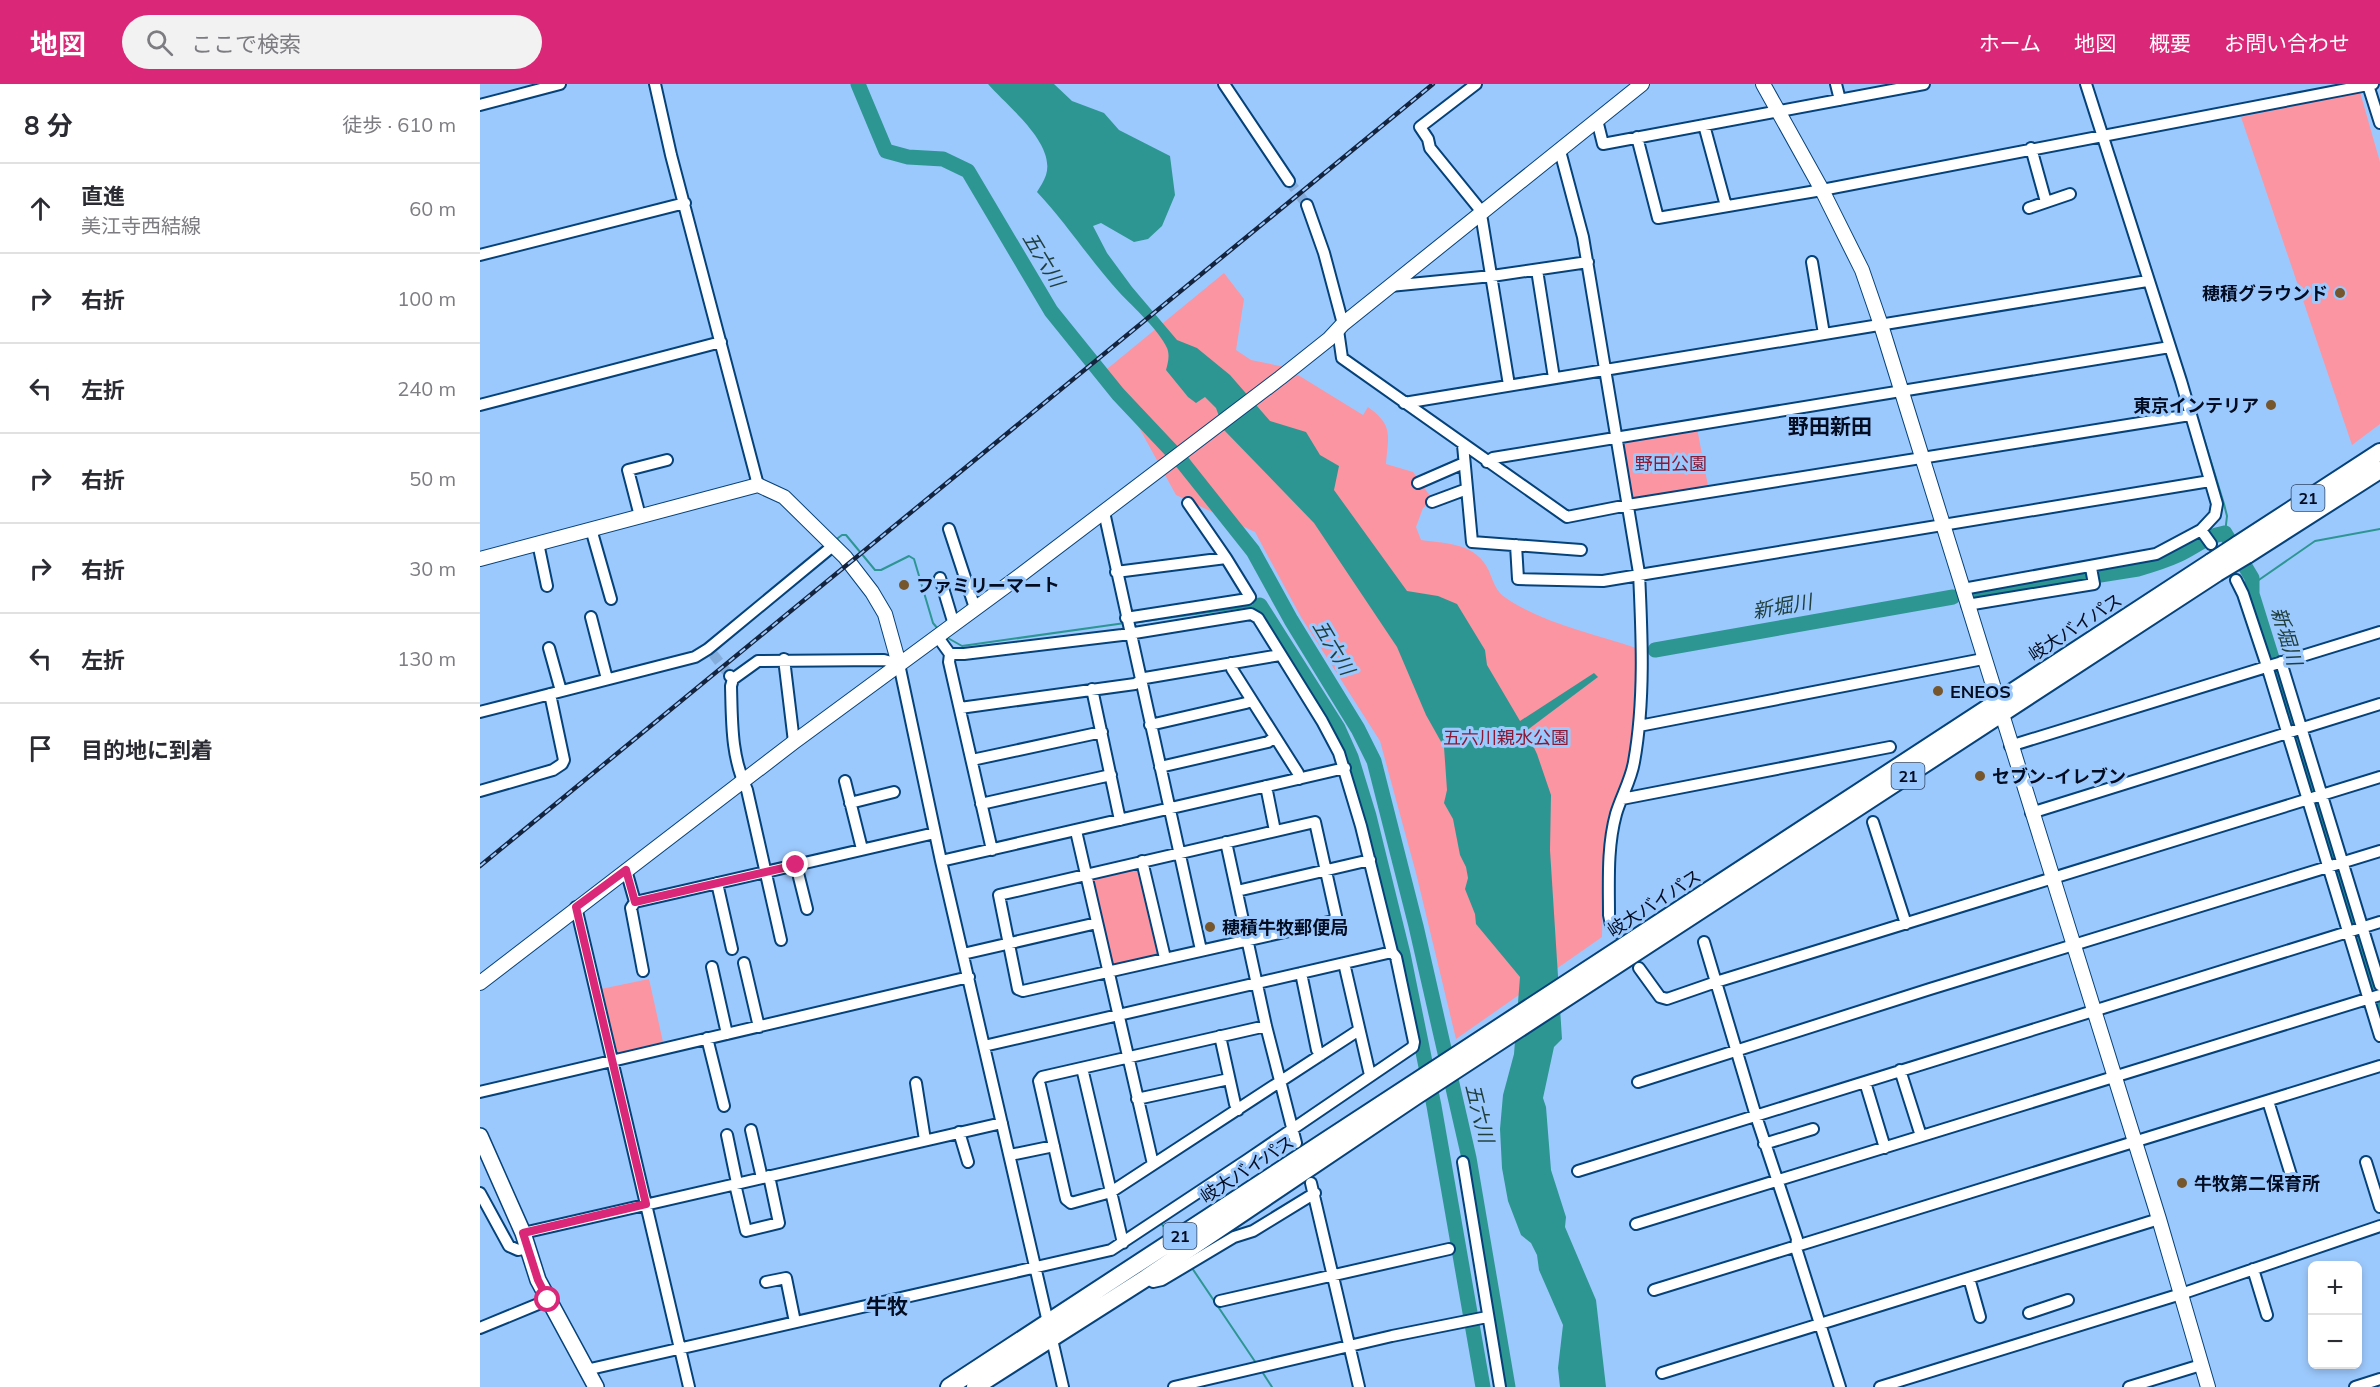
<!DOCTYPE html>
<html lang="ja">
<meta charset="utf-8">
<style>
:root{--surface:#fff;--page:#f2f2f3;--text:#2b2b33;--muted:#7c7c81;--line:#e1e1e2;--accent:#db2777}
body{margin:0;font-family:Mulish,"Noto Sans JP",sans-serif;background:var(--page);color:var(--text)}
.controls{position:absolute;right:18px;bottom:18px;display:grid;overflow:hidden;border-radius:9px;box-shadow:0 3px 9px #0003}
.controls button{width:54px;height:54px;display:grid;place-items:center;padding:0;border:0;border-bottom:2px solid var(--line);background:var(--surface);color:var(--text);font:30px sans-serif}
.stop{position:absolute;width:18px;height:18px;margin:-14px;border:4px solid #db2777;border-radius:50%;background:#fff}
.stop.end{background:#db2777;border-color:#fff;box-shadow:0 2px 6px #0008}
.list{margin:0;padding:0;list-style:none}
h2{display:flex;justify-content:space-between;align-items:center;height:78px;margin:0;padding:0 24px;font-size:26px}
h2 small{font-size:20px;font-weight:400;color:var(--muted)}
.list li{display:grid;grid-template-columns:39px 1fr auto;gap:18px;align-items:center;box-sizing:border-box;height:90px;padding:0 24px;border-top:2px solid var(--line)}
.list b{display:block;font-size:22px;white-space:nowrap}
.list p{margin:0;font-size:20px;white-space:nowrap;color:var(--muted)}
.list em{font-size:20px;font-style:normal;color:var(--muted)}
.icon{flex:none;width:33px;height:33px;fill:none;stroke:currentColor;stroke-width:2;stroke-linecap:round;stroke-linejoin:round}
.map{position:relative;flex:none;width:1900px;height:1303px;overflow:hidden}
header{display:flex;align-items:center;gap:36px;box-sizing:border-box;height:84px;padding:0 30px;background:var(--accent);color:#fff}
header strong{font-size:28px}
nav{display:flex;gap:33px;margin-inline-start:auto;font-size:21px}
.search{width:420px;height:54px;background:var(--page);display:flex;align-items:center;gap:15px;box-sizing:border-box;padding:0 21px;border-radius:33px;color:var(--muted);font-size:22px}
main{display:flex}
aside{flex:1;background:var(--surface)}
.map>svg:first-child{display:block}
</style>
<header>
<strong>地図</strong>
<div class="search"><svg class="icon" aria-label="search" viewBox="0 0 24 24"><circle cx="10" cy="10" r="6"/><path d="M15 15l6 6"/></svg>ここで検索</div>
<nav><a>ホーム</a><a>地図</a><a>概要</a><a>お問い合わせ</a></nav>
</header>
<main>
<aside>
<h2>8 分<small>徒歩 · 610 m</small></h2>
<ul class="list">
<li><svg class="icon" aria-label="ahead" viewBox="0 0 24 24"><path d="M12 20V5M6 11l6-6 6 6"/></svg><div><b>直進</b><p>美江寺西結線</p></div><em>60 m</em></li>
<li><svg class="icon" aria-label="right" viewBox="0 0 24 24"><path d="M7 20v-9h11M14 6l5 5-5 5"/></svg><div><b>右折</b></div><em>100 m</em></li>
<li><svg class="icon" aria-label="left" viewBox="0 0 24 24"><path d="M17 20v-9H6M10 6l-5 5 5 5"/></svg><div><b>左折</b></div><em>240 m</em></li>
<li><svg class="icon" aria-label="right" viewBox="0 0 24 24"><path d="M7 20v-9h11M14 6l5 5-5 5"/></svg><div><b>右折</b></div><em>50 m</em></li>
<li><svg class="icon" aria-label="right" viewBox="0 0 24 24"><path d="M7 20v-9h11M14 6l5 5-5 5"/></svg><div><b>右折</b></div><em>30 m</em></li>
<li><svg class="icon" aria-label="left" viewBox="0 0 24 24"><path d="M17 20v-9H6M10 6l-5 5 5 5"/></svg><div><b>左折</b></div><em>130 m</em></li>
<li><svg class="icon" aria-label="arrive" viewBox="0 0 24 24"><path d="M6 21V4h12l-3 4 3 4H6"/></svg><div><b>目的地に到着</b></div></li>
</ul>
</aside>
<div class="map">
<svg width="1900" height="1303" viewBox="0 0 1900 1303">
<rect width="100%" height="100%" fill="#9cc9fd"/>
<path fill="#fb95a2" d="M1880,8L1900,78V340L1872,361L1761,33Z
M744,189L764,215L756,266L771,276L805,283L883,331L888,323C914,342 908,351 906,380L933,388L953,416L943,424L936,443L941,456C969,460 996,459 1009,487C1013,497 1016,508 1026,514C1062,539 1114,550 1156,564L1155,656L1132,726L1124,765L1122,853L976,955L936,789L900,657L821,533L775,448L696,411L627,285Z
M1217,344L1228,402L1153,414L1142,357Z
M658,783L661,787L680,868L678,873L633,881L630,879L611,796L613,793Z
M169,895L183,958L132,971L116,906Z"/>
<path fill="#2d9693" d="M508,0H574L592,17L624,29L639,46L690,72L695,111L682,142L668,155L654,158L621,139L613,142L627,169L652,203L697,256L717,264L750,291L790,337L826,348L840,371L859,382L854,406L927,507L958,512L977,520L1005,566L1007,581L1040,637L1114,589L1118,593L1046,647L1057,670L1071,711L1070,766L1082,955L1074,963L1063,1014L1066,1023L1071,1086L1086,1133L1085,1143L1116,1216L1126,1303H1080L1078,1284L1083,1241L1059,1186L1057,1171L1051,1159L1041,1151L1028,1117L1022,1084L1020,1045L1023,1011L1034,970L1040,893L996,840L995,830L985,805L988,794L986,783L980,771L973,735L964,719L967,706L964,663L946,631L917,563L834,439L744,346L736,324L725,313L716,319L708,313L686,286C688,279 690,271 687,264C679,246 653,223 639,208C610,176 587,140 557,108C560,103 564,97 566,91C576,59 527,22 508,0Z"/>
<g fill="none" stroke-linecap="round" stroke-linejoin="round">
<path stroke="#2d9693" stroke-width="2" d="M1635,72L1687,235
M1718,335L1744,420L1747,432L1745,449
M354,457L362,451H366L395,486H401L429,472L434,475L453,539L458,545
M1773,500L1835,457L1900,445
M651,539L780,521
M466,553L482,562L645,539
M633,1169L638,1168L681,1139L690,1152
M712,1184L776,1279
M781,1286L792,1303"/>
<path stroke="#2d9693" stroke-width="15" d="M378,0L406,67L428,73L463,75L488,87L571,227L638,310L703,379L773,467L811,536L878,645L894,677L936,842L989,1074L1028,1303
M1495,511L1658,485C1672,481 1685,477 1698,471C1715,463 1727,452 1745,449L1772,494V510L1900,921
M780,521L858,644L871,673L889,732L923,870L954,1022L1003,1303
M1175,566L1473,513"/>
<path stroke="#85addc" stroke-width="10" stroke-dasharray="10 5" stroke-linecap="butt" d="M809,97L827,121
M233,570L250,592"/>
<g stroke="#054279" stroke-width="14">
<path id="minor" d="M175,0L191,71L278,401
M744,0L809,97
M996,0L940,43L948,55L950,64L1002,128
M1356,0L1360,16
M1888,1L1900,39
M0,21L80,0
M1117,36L1123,60L1444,0
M1224,41L1246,122
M1157,53L1178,134L1342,106L1893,0
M1551,64L1566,118
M1080,67L1103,153L1159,489C1162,551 1165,617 1154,678C1151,696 1141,713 1136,730C1127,763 1129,797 1129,831L1131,841L1137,848
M827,121L844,169L863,240
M1549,124L1590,110
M1000,132L1002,136L1029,301
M0,171L205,119
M1332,178L1344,250
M1057,186L1074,294
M910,202L1012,192L1108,178
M858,246L862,274L1087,433L1148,421L1710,331
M924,319L1667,197
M0,321L241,258
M983,361L992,458L1101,466
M1007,378L1013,374L1690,263
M938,399L984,379
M952,418L987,405
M708,419L746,474
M624,428L721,866
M160,432L148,386L187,376
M111,445L131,515
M469,445L495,524
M1721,446L1731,460
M58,459L67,502
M1036,461L1038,495L1123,497L1730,397
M636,488L746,474L770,513L768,515L646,534
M460,494L472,534L476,538
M1756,496L1763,510L1787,582L1900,952
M1483,505L1676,470L1721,446L1735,431L1737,420L1701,297L1606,0
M1487,521L1614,500L1611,484
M111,533L127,595
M457,552L470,570L469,578L512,766
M69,564L81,607
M304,575L314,658
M1801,578L1900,901
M751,579L752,585L818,689L819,695
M250,592L253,595L278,577L404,576L419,580L461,777L583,1303
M253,595L251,602C252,638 251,673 267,706L301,856
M612,605L640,736
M480,624L655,600L665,594L800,571
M0,628L215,573L228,565L354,461
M670,641L766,619L771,616
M1159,642L1503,575
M1530,662L1900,548
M492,676L622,648
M680,683L788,658L795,653
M365,697L382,765
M786,702L795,747
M0,707L73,686L82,680L84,676L70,610
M1142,715L1410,663
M370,719L414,708
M501,720L631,691
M1551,729L1900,620
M835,738L856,832L853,837L543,907L538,905L519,811Z
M1393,738L1426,840
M596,747L673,1080
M746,758L786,942L816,1059
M461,777L865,684
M662,777L685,874
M316,781L327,825
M146,786L155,818L151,824L163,887
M237,799L252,865
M757,807L890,776
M155,818L455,749
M96,823L209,1303
M1224,858L1276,1032L1317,1155L1316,1164L1360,1303
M483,870L617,839
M264,879L279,943
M864,879L890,991
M232,883L247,950
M1159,884L1180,913L1187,915L1236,898L1900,693
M821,889L837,966L841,971
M786,942L562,993L559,997L586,1115L591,1119L631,1108L879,946
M740,952L755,1020L758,1026
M227,954L244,1022
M504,962L912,868
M602,984L643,1159
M1420,986L1441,1052
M1158,998L1450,905L1900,767
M1385,998L1405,1064
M436,999L445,1056
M0,1008L489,893
M657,1015L749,995
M1788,1017L1811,1091
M271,1046L282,1094
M479,1048L488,1078
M247,1051L257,1099
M1284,1060L1333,1045
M530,1071L574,1062
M983,1078L1020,1303
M1886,1078L1900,1123
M1098,1087L1900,838
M831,1099L879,1303
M255,1100L266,1147L299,1139L289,1092
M0,1109L29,1162L38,1166L48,1164
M1156,1140L1900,911
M43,1149L522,1039
M1773,1185L1787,1231
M666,1194L673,1198L682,1196L754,1153L773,1147L835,1109
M1489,1194L1500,1233
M286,1198L306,1194L315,1238
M1174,1206L1900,982
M740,1217L969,1165
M1549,1229L1588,1216
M0,1244L68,1216
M106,1286L631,1166L767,1076L933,963L934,958L916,873L912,868L881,742L859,669L842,637L778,534L771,530L642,551L484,570H470
M1182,1289L1679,1135
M694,1303L912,1252L1007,1233
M1400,1303L1701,1210L1900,1142
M1649,1303L1721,1281
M1875,1303L1900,1295"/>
</g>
<g stroke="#054279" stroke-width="16">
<path id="tertiary" d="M1283,0L1342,106L1382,186L1401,241L1679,1135L1728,1303
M0,475L278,401L304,413L365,473L392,508L405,530L419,580
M0,899L314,658L530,499L800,294L849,255L863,240L1162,0"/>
</g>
<g stroke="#054279" stroke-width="18">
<path id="secondary" d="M0,1052L43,1149L58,1196L116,1303"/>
</g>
<g stroke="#054279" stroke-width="20">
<path id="trunk" d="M1757,461L1900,368
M1767,471L1900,386
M469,1303L1731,478
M495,1303L666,1194L936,1012L1737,489"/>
</g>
<use href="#minor" stroke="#fff" stroke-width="10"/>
<use href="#tertiary" stroke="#fff" stroke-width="14"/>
<use href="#secondary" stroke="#fff" stroke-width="15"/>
<use href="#trunk" stroke="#fff" stroke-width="16"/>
<g stroke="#14243e" stroke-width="4.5">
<path id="rail" d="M0,782L953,0"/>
</g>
<use href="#rail" stroke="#9cc9fd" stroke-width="2" stroke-dasharray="7" stroke-linecap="butt"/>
<g stroke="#054279" stroke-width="20" stroke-linecap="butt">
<path id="trunk-bridge" d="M1731,478L1757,461
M1737,489L1767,471"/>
</g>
<use href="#trunk-bridge" stroke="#fff" stroke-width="16"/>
</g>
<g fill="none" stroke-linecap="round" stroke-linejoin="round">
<path stroke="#db2777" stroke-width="8" d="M68,1216L58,1196L43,1149L166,1120L96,823L146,786L155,818L316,781"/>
</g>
<g fill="#76562c" stroke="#9cc9fd" stroke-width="2">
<circle cx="1860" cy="209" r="6"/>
<circle cx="1791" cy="321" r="6"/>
<circle cx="424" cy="501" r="6"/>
<circle cx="1458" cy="607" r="6"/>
<circle cx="1500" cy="692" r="6"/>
<circle cx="730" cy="843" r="6"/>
<circle cx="1702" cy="1099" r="6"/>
</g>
<g text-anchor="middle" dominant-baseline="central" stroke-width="6" stroke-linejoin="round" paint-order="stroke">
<g fill="#9cc9fd" stroke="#2f4564" stroke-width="1.5">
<rect x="1811.5" y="401" width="33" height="26" rx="4.5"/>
<rect x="1411.5" y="679" width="33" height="26" rx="4.5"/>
<rect x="683.5" y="1139" width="33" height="26" rx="4.5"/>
</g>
<g font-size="16" font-weight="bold" fill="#000c22">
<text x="1828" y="414">21</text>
<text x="1428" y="692">21</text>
<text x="700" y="1152">21</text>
</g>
<g font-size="18" font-weight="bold" fill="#000c22" stroke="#9cc9fd" text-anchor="start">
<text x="1848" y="209" text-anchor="end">穂積グラウンド</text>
<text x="1779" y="321" text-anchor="end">東京インテリア</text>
<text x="436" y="501">ファミリーマート</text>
<text x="1470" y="607">ENEOS</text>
<text x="1512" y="692">セブン-イレブン</text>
<text x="742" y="843">穂積牛牧郵便局</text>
<text x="1714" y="1099">牛牧第二保育所</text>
</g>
<g font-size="18" fill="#8a1936" stroke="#9cc9fd">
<text x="1191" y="379">野田公園</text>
<text x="1026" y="653">五六川親水公園</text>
</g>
<g font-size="18" fill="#000c22" stroke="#9cc9fd">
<text transform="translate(1595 543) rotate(-33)">岐大バイパス</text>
<text transform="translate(1174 819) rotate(-33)">岐大バイパス</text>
<text transform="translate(767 1085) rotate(-33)">岐大バイパス</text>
</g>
<g font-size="20" font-style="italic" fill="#1f3e3d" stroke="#9cc9fd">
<text transform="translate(564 175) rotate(59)">五六川</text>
<text transform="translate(1302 522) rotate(-10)">新堀川</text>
<text transform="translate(1807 552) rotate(73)">新堀川</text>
<text transform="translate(854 563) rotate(59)">五六川</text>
<text transform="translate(1000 1029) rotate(76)">五六川</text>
</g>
<g font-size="21" font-weight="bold" fill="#000c22" stroke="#9cc9fd">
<text x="1350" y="342">野田新田</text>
<text x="407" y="1222">牛牧</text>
</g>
</g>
</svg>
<div class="controls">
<button>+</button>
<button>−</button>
</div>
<div class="stop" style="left:68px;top:1216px"></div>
<div class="stop end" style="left:316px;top:781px"></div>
</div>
</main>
